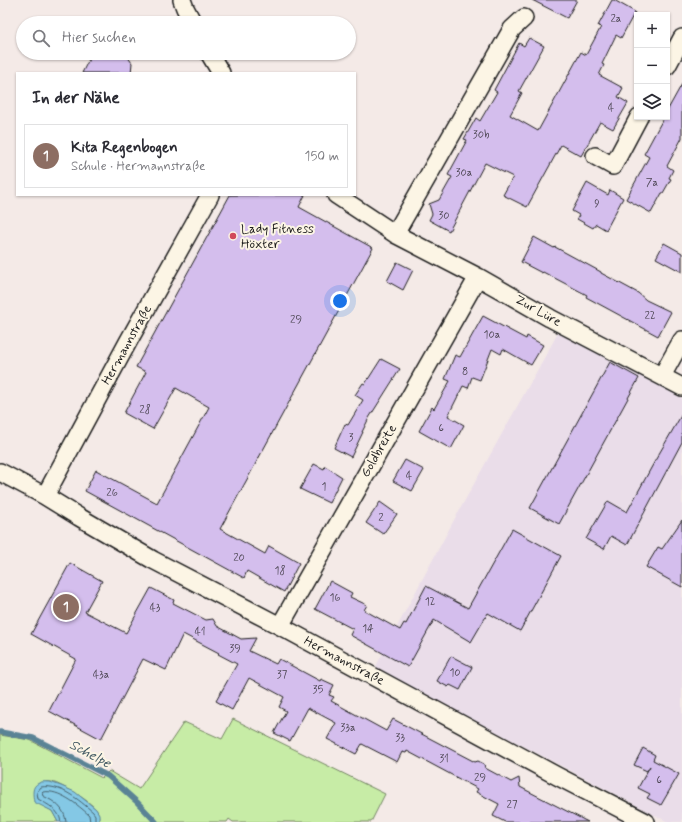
<!DOCTYPE html>
<html lang="de">
<meta charset="utf-8">
<style>
:root{--surface:#fff;--page:#f7f7f7;--text:#2b2b33;--muted:#7c7c81;--line:#e1e1e2;--accent:#ea580c}
body{margin:0;font-family:Mynerve,sans-serif;background:var(--page);color:var(--text)}
.controls{position:absolute;right:12px;top:12px;display:grid;overflow:hidden;border-radius:0px;box-shadow:0 1px 3px #0004}
.controls button{width:36px;height:36px;display:grid;place-items:center;padding:0;border:0;border-bottom:1px solid var(--line);background:var(--surface);color:var(--text);font:20px sans-serif}
.you{position:absolute;left:340px;top:301px;width:14px;height:14px;margin:-10px;border:3px solid #fff;border-radius:50%;background:#1a73e8;box-shadow:0 0 0 6px #1a73e833}
.badge{display:grid;place-items:center;width:26px;height:26px;border-radius:50%;background:var(--accent);color:#fff;font-size:13px;font-weight:700}
.pin{position:absolute;translate:-50% -50%;border:2px solid #fff;box-shadow:0 1px 4px #0006}
.list{margin:0;padding:0;list-style:none}
h2{display:flex;justify-content:space-between;align-items:center;height:52px;margin:0;padding:0 16px;font-size:17px}
h2 small{font-size:13px;font-weight:400;color:var(--muted)}
.list li{display:grid;grid-template-columns:26px 1fr auto;gap:12px;align-items:center;box-sizing:border-box;height:64px;margin:0 8px 8px;padding:0 8px;border:1px solid var(--line);border-radius:0px}
.list b{display:block;font-size:15px;white-space:nowrap}
.list p{margin:0;font-size:13px;white-space:nowrap;color:var(--muted)}
.list em{font-size:13px;font-style:normal;color:var(--muted)}
.icon{flex:none;width:22px;height:22px;fill:none;stroke:currentColor;stroke-width:2;stroke-linecap:round;stroke-linejoin:round}
.map{position:relative;flex:none;width:682px;height:822px;overflow:hidden}
.search{position:absolute;background:var(--surface);box-shadow:0 1px 3px #0004;left:16px;top:16px;width:340px;height:44px;display:flex;align-items:center;gap:10px;box-sizing:border-box;padding:0 14px;border-radius:22px;color:var(--muted);font-size:15px}
.panel{position:absolute;background:var(--surface);box-shadow:0 1px 3px #0004;left:16px;top:72px;width:340px;height:124px;border-radius:0px}
.map>svg:first-child{display:block}
</style>
<div class="map">
<svg width="682" height="822" viewBox="0 0 682 822">
<rect width="100%" height="100%" fill="#f4eae7"/>
<filter id="ink" filterUnits="userSpaceOnUse"><feTurbulence type="fractalNoise" baseFrequency=".025" numOctaves="2"/><feDisplacementMap in="SourceGraphic" scale="8" xChannelSelector="R" yChannelSelector="G"/><feConvolveMatrix kernelMatrix="1 2 1 2 8 2 1 2 1" color-interpolation-filters="sRGB"/></filter>
<g filter="url(#ink)">
<path fill="#eadde9" d="M558,333L682,398V822H668L375,668L454,520Z"/>
<path fill="#c7eca6" stroke="#728461" d="M233,719L385,794L371,822H233L229,819L227,822H99C99,819 99,816 98,813C94,802 62,785 52,782C48,781 43,782 39,783L45,807L52,811L58,822H0V735L30,740L102,778L109,771L139,789L184,722L222,739Z"/>
<path fill="#84c8e5" stroke="#5a8395" d="M50,782L61,786L75,792L96,809L99,814V822H58L52,811L34,802C33,795 31,786 39,783C42,781 47,782 50,782Z"/>
<g fill="none" stroke-linecap="round" stroke-linejoin="round">
<path stroke="#46616c" stroke-width="1" d="M61,822C59,809 48,805 38,799L37,792L41,787C61,784 79,800 93,812L95,815V822
M66,822C65,808 54,801 43,796L42,793L43,792C59,789 78,805 89,815L90,822"/>
<path stroke="#5a8395" stroke-width="5.5" d="M0,732L33,738L108,776L137,802L156,822"/>
</g>
<path fill="#d4beed" stroke="#1c1c1c" d="M532,0H577L567,18Z
M612,0H614L635,12L621,38L616,35L602,64L604,65L599,75L623,88L618,97L628,103L613,129L600,122L581,156L561,145L527,207L503,195L513,177L485,163L449,231L429,220L432,214L429,204L439,200L452,177L448,175L467,140L464,139L476,118L480,121L497,92L494,90L519,43L524,46L529,38L544,46L519,91L522,93L510,115L538,131L581,52L586,55L601,27L598,26Z
M92,53H125L132,63L131,73H82Z
M682,84V138L667,166L673,170L669,178L671,179L663,193H662L651,213L626,199L649,157L644,154L664,117H667V111Z
M587,183L608,195L610,190L623,198L606,230L596,224L593,228L577,219L579,215L572,211Z
M230,195H305L299,207L373,248L220,529L265,554L269,546L299,563L284,592L247,571L244,578L85,491L96,470L157,503L209,407L176,388L153,429L124,413L146,372L136,367Z
M534,237L554,248L555,247L601,272V273L638,293L646,300L671,312L658,336L586,297L587,295L543,272L542,273L521,262Z
M664,243L682,253V272L656,258Z
M397,262L413,270L403,290L387,281Z
M483,316L526,339L527,336L543,345L531,365L503,349L501,354L492,349L480,380L472,377L468,388L463,386L448,416L464,425L451,449L419,431L432,407L434,409L450,381L445,379L455,355L460,357Z
M381,359L400,369L369,418L362,432H363L351,457L334,448L345,424L348,425L363,400L355,395L363,383L365,384Z
M610,362L639,378L559,524L530,508Z
M682,414V442L627,545L611,536L604,549L586,539L608,501L627,512L656,459Z
M405,460L424,470L412,491L393,481Z
M314,464L324,469L325,466L342,477L329,503L300,489Z
M380,502L397,514L383,534L366,523Z
M682,520V587L646,567L658,547L662,549Z
M512,529L561,556L520,631L488,613L471,642L434,620L408,667L350,635L353,629L315,609L330,581L352,593L350,597L367,605L364,610L400,630L404,623L406,624L426,586L468,608Z
M70,563L102,581L85,612L126,633L151,588L174,600L173,603L206,620L213,619L217,626L241,639L256,638L249,651L276,664L279,659L320,681L321,679L334,685L329,695L334,697L331,701L386,731L393,719L475,762L478,761L484,764L485,768L511,782L519,778L520,787L588,822H505L493,816L499,804L476,792L478,789L407,751L406,753L402,752L397,762L362,744L356,754L333,742L327,739L336,723L308,708L290,741L274,733L286,711L279,707L284,697L249,678L232,710L216,701L237,664L218,654L219,653L183,634L166,670L143,659L101,739L49,711L76,659L31,634Z
M451,656L472,667L460,690L450,685L448,687L437,681Z
M643,748L655,755L653,760L679,774L661,805L647,798L650,794L638,788L650,766L647,771L634,765Z"/>
<g fill="none" stroke-linecap="round" stroke-linejoin="round">
<g stroke="#1c1c1c" stroke-width="20">
<path id="street" d="M182,0L185,8L193,23
M209,53L221,73
M667,66L682,38
M595,156L613,166L639,117
M336,195L395,234L478,277L550,318L682,387
M395,234L512,29L524,18
M662,376L682,340
M0,472L45,496L79,517L153,560L280,626L557,776L646,822
M45,496L128,342L210,195
M280,626L478,277"/>
</g>
<use href="#street" stroke="#fcf5e5" stroke-width="17"/>
</g>
</g>
<circle fill="#d1495b" stroke="#fcf5e5" stroke-width="1.5" cx="233" cy="236" r="4"/>
<g text-anchor="middle" dominant-baseline="central" stroke-width="4" stroke-linejoin="round" paint-order="stroke">
<g font-size="11" fill="#4a4450">
<text x="616" y="19">2a</text>
<text x="611" y="108">4</text>
<text x="481" y="135">30b</text>
<text x="464" y="173">30a</text>
<text x="652" y="183">7a</text>
<text x="597" y="204">9</text>
<text x="444" y="216">30</text>
<text x="650" y="316">22</text>
<text x="296" y="320">29</text>
<text x="492" y="335">10a</text>
<text x="465" y="372">8</text>
<text x="145" y="410">28</text>
<text x="441" y="428">6</text>
<text x="351" y="438">3</text>
<text x="409" y="476">4</text>
<text x="324" y="487">1</text>
<text x="112" y="493">26</text>
<text x="381" y="518">2</text>
<text x="239" y="558">20</text>
<text x="280" y="571">18</text>
<text x="335" y="598">16</text>
<text x="430" y="602">12</text>
<text x="155" y="608">43</text>
<text x="368" y="629">14</text>
<text x="200" y="632">41</text>
<text x="235" y="649">39</text>
<text x="455" y="673">10</text>
<text x="101" y="675">43a</text>
<text x="282" y="675">37</text>
<text x="318" y="690">35</text>
<text x="348" y="728">33a</text>
<text x="400" y="738">33</text>
<text x="444" y="759">31</text>
<text x="480" y="778">29</text>
<text x="659" y="780">6</text>
<text x="512" y="805">27</text>
</g>
<g font-size="13" fill="#1c1c1c" stroke="#fcf5e5" text-anchor="start">
<text x="241" y="229">Lady Fitness<tspan x="241" dy="15">Höxter</tspan></text>
</g>
<g font-size="13" fill="#1c1c1c" stroke="#fcf5e5">
<text transform="translate(538 311) rotate(29)">Zur Lüre</text>
<text transform="translate(127 345) rotate(-61)">Hermannstraße</text>
<text transform="translate(379 451) rotate(-60)">Goldbreite</text>
<text transform="translate(344 661) rotate(28)">Hermannstraße</text>
</g>
<g font-size="14" font-style="italic" fill="#405862" stroke="#fcf5e5">
<text transform="translate(90 754) rotate(28)">Schelpe</text>
</g>
</g>
</svg>
<div class="controls">
<button>+</button>
<button>−</button>
<button><svg class="icon" aria-label="layers" viewBox="0 0 24 24"><path d="M12 4l9 5-9 5-9-5zM3 14l9 5 9-5"/></svg></button>
</div>
<div class="you"></div>
<div class="pin badge" style="left:66px;top:607px;background:#8d6e63">1</div>
<div class="search"><svg class="icon" aria-label="search" viewBox="0 0 24 24"><circle cx="10" cy="10" r="6"/><path d="M15 15l6 6"/></svg>Hier suchen</div>
<section class="panel">
<h2>In der Nähe<small></small></h2>
<ul class="list">
<li><span class="badge" style="background:#8d6e63">1</span><div><b>Kita Regenbogen</b><p>Schule · Hermannstraße</p></div><em>150 m</em></li>
</ul>
</section>
</div>
